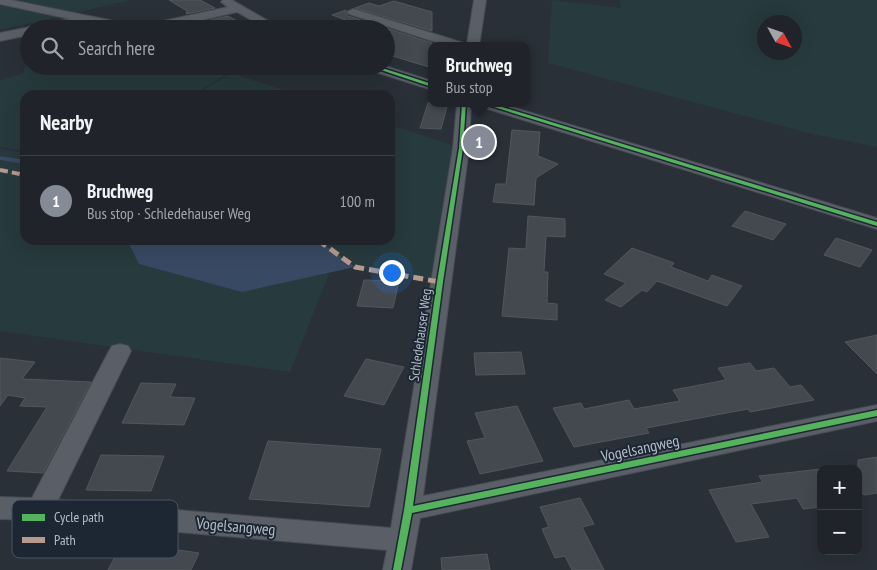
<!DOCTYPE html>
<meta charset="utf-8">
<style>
:root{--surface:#20242a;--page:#282c32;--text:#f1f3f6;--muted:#a2a4a8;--line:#3d4147;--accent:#848b96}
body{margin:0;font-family:"PT Sans Narrow",sans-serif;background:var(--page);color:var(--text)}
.controls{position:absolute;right:15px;bottom:15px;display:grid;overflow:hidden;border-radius:10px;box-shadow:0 5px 20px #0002}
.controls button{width:45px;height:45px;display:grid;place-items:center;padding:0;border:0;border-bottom:1px solid var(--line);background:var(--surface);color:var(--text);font:25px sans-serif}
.compass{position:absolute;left:757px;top:15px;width:45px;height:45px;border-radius:50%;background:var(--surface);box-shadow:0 5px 20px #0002;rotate:130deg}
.you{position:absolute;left:391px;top:272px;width:18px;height:18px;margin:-12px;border:4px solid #fff;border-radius:50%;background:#1a73e8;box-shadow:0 0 0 8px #1a73e833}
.badge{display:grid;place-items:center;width:32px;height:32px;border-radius:50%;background:var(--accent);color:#fff;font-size:16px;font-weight:700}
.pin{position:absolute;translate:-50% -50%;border:2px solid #fff;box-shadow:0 1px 5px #0006}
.popup{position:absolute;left:428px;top:42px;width:102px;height:65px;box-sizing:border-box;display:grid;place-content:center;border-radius:10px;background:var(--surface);filter:drop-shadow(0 1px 4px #0005);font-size:16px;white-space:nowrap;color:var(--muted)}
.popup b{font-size:19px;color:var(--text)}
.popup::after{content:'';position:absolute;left:50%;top:100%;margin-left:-10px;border:10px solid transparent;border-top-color:var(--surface)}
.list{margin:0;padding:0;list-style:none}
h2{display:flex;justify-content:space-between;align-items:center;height:65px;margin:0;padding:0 20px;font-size:21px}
h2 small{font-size:16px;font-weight:400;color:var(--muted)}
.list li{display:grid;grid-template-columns:32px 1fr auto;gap:15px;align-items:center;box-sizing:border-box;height:90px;padding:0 20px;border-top:1px solid var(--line)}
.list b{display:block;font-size:19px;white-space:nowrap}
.list p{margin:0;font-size:16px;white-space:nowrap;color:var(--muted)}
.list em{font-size:16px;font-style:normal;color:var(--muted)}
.icon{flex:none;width:28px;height:28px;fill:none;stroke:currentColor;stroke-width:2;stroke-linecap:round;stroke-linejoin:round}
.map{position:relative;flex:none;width:877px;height:570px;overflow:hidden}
.search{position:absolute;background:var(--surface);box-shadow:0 5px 20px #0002;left:20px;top:20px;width:375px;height:55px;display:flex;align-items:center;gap:12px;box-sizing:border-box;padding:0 18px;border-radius:28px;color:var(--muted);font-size:19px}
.panel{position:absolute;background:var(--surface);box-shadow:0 5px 20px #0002;left:20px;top:90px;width:375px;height:155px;border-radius:15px}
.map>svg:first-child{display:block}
</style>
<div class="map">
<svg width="877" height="570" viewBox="0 0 877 570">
<rect width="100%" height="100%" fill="#2a3038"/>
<path fill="#273a3e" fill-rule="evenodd" d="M0,0H131L0,30Z
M552,0L621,8L620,0H877V147L808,133L548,63ZM794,22V52H764V22Z
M29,42V66H240L192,95H25V151L0,147V81L24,73L27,43Z
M231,73L299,95H195Z
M390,125L461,148L440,282L333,264L290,372L0,331V149L25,153V240H390Z"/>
<path fill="#384963" d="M127,240H318L355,267L242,292L139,264Z"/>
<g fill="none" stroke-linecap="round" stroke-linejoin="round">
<path fill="#384963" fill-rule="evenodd" d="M0,156L25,160V164L0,160Z"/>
</g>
<path fill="#444950" stroke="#52575f" d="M169,0H200L215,8L186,14L187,11Z
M394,1L432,12V31L355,8L369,3L379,6Z
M346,10V13L348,16L377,25L368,28L332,15Z
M228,16L239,22L212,29L206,28L198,23Z
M386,28L432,43V68L386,54Z
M428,103H448L441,129L420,128Z
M512,130L540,132L538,156L558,164L536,178L534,205L493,202L496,184H506Z
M745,211L786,224L773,240L732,226Z
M528,216L565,219V237L546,236L544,272H548L547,303L557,304V320L502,316L509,248L526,249Z
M836,238L872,250L860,267L824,255Z
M632,248L674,263L671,267L708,281L712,275L742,286L727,306L657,281L647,292L642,290L621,307L605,300L626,283L604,274Z
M364,280L399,281L393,308L357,306Z
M877,335V374L845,342Z
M521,352L525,374L476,375L474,353Z
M0,358L35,362L22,379L91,382L43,473L7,471L47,407L20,406L25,398L8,395L0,406Z
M366,359L404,367L384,405L344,396Z
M750,363L756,371L774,368L790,387L801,385L814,400L750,412L748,409L646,428L649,433L574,447L553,408L581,403L584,409L629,400L634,409L680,401L673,390L726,380L718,368Z
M141,383L176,384L170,397L195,398L184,425L122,423Z
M517,406L543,461L480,474L467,441L485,438L475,413Z
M268,441L381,449L369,507L249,499Z
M101,455L164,456L151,491L86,490Z
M877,457V493L864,495L858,488V460Z
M821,469V507L803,509L797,498L751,504L769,537L736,542L709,490L763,482L759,476Z
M580,498L594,524L582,527L604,570H572L565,556L555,558L542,529L549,527L540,507Z
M123,542L199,553L191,570H108Z
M487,554L490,570H442L441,558Z"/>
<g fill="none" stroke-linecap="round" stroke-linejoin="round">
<g stroke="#484c53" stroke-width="2">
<path id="street" d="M0,0H11L133,25L139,29H115L81,22L79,25L58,29H29V35L0,41V33L70,19L0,4Z
M223,0H232L282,29H267L237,12L163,29H139L145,25L228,7L221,2Z
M474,0H486L479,46H448L349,14L347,12L353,9L357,10L467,44Z
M365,66H385L432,81V90L366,69Z
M457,103H471L469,148L423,496L877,405V421L420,518L411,570H383L387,550L40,520L0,519V497L32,498L109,351L112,346L120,344L128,346L131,351L58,500L391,528L453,148Z
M476,103H499L877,218V229L478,106Z"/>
</g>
<use href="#street" fill="#5a5e66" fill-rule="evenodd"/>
<path stroke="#b69a8f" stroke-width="4" stroke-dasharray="8 4" stroke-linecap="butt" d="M0,170L25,175"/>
<path stroke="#b69a8f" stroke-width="5" stroke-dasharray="10 5" stroke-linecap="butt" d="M318,240L355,267L440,282"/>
<g stroke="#1d2633" stroke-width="3">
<path id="cycleway" d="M369,66H376L432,84V87Z
M462,103H466L463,148L443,282L413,506L877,410V416L412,513L401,570H393L404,510L437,282L459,148Z
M481,103H489L877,222V226Z"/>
</g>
<use href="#cycleway" fill="#56b35d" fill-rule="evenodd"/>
</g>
<g text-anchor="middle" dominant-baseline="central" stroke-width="4" stroke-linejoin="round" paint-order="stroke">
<g font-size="14" fill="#b4bcc9" stroke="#1d2633">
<text transform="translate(420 335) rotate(-82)">Schledehauser Weg</text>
</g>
<g font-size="16" fill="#b4bcc9" stroke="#1d2633">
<text transform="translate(640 448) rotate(-12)">Vogelsangweg</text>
<text transform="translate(236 526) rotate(5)">Vogelsangweg</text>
</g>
</g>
<rect x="12" y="500" width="166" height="58" rx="8" fill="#1d2633" stroke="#4a5360" stroke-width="1"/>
<rect x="22" y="514" width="23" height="7" fill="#56b35d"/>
<rect x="22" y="537" width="23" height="6" fill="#b69a8f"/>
<g font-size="14" fill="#b4bcc9">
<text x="54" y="522">Cycle path</text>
<text x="54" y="545">Path</text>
</g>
</svg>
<div class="controls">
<button>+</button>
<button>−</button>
</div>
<svg class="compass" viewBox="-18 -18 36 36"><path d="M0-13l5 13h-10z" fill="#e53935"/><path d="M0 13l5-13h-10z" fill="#a2a4a8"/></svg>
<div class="you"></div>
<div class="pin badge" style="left:479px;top:142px">1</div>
<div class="popup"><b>Bruchweg</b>Bus stop</div>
<div class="search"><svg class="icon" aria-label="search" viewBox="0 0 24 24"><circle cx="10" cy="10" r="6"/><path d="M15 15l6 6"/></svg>Search here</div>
<section class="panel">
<h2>Nearby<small></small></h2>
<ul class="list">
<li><span class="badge">1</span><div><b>Bruchweg</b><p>Bus stop · Schledehauser Weg</p></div><em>100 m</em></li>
</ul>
</section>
</div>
